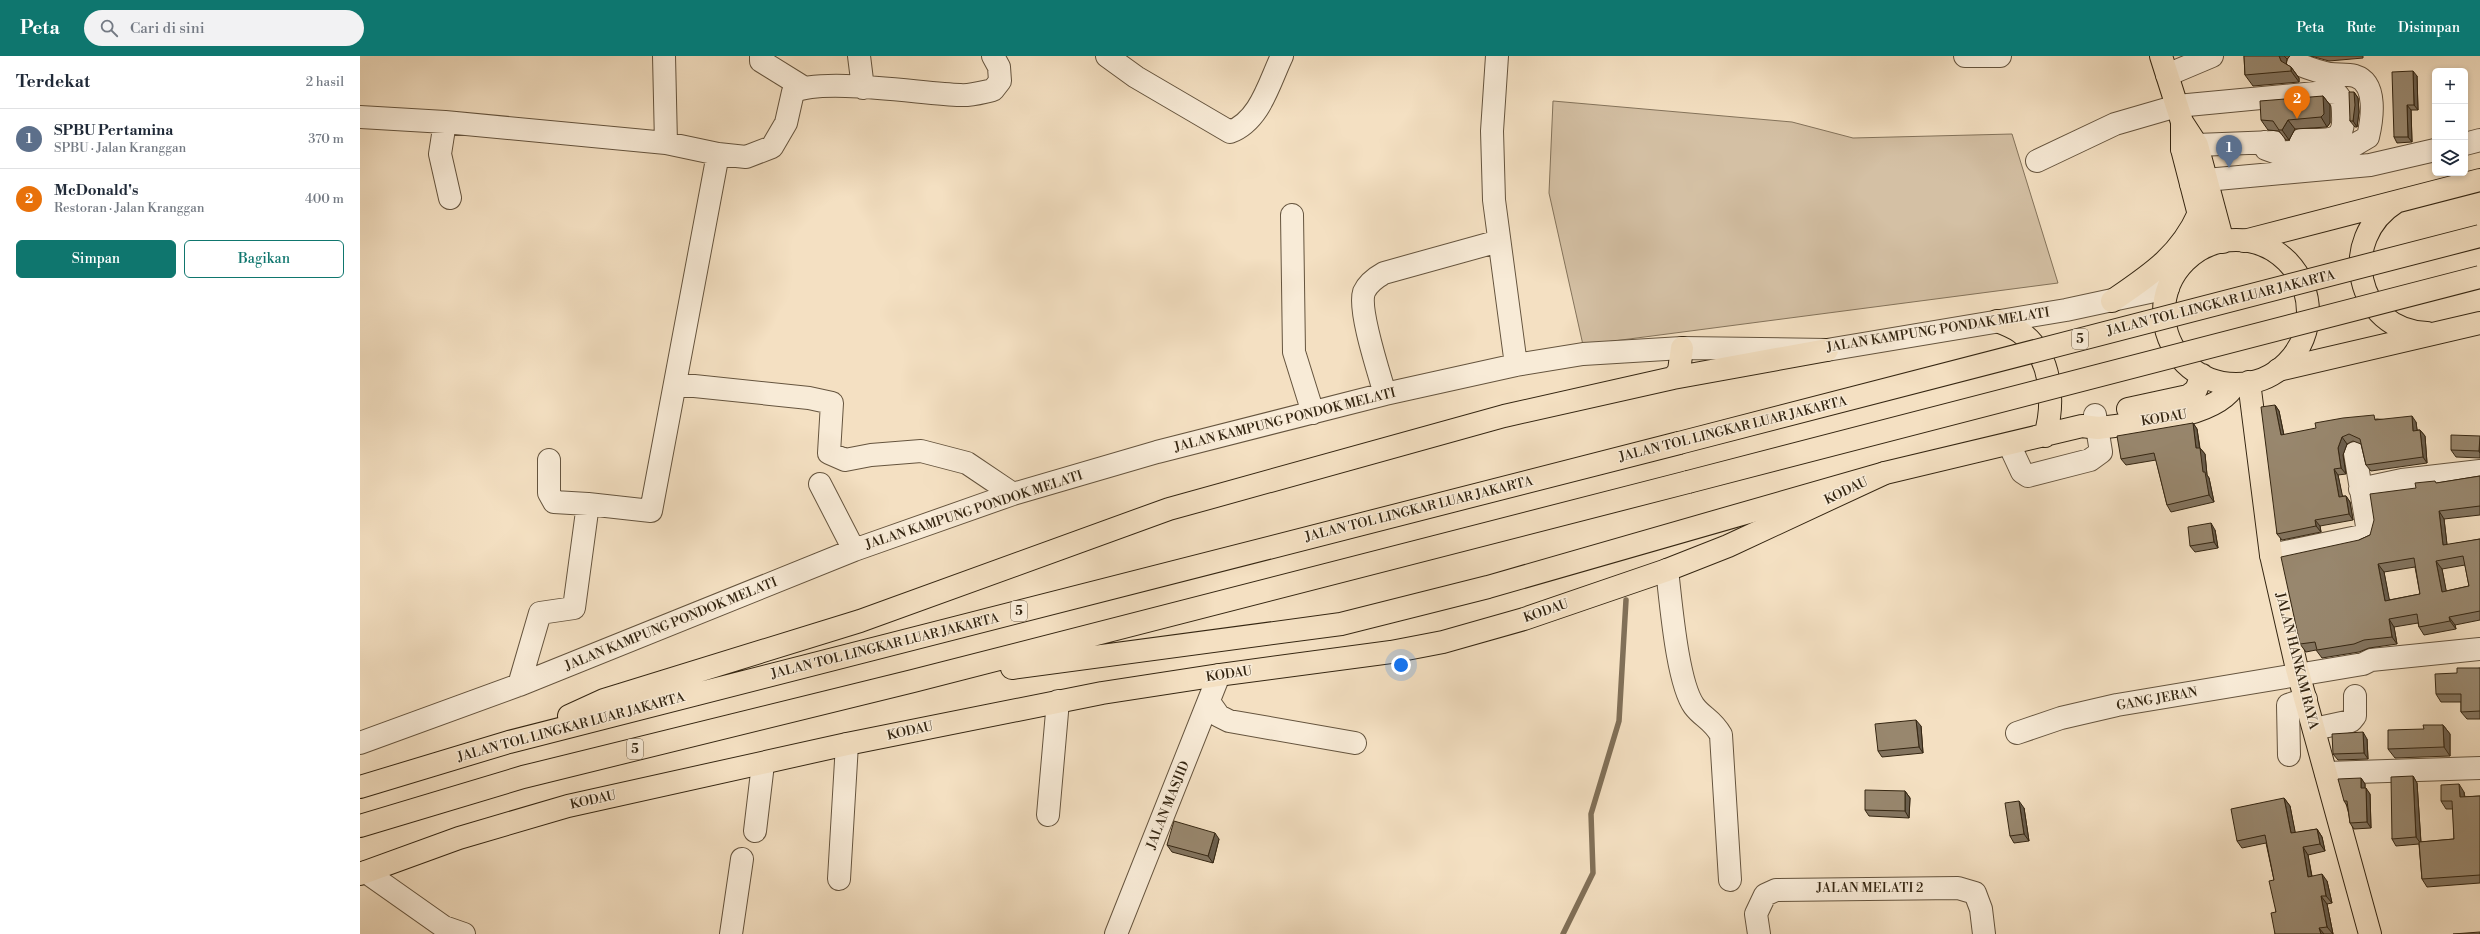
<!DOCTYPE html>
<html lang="id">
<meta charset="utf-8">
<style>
:root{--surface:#fff;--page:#f2f2f3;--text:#1f2937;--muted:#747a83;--line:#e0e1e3;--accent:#0f766e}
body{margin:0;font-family:"Libre Bodoni",serif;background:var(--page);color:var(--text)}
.controls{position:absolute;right:12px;top:12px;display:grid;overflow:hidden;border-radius:6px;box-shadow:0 2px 6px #0003}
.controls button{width:36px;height:36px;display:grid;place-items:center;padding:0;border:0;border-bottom:1px solid var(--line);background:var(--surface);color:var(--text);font:20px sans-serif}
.you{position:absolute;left:1041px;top:609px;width:14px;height:14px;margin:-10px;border:3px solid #fff;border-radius:50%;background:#1a73e8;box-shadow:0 0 0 6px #1a73e833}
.badge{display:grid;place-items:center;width:26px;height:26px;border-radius:50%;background:var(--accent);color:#fff;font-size:13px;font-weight:700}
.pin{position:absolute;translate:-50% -33px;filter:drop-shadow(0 1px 2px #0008)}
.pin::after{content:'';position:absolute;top:21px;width:14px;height:12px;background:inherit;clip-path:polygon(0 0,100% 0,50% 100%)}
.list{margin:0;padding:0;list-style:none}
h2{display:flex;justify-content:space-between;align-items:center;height:52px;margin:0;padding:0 16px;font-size:17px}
h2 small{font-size:13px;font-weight:400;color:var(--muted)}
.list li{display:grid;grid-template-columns:26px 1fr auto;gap:12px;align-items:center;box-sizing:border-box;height:60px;padding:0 16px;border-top:1px solid var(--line)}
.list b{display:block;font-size:15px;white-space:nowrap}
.list p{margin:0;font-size:13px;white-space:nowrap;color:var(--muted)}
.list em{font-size:13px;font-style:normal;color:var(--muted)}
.actions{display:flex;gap:8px;padding:12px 16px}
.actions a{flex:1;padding:9px 0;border:1px solid var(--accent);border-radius:6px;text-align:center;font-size:14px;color:var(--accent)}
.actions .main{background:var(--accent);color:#fff}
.icon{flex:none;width:22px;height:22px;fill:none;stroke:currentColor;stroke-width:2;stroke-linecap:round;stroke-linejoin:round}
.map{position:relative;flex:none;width:2120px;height:878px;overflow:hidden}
header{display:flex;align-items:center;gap:24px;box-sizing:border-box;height:56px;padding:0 20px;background:var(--accent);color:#fff}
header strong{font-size:19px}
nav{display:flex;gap:22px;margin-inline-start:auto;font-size:14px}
.search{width:280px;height:36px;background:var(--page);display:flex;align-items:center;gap:10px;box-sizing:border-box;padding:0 14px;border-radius:22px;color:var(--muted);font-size:15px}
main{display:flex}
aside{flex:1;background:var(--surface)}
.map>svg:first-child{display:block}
</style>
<header>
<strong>Peta</strong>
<div class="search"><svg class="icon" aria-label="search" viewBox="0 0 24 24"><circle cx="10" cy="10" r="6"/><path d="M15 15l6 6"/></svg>Cari di sini</div>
<nav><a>Peta</a><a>Rute</a><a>Disimpan</a></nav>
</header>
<main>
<aside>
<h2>Terdekat<small>2 hasil</small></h2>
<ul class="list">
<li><span class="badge" style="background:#5c6f8a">1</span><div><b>SPBU Pertamina</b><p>SPBU · Jalan Kranggan</p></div><em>370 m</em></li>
<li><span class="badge" style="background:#e8710a">2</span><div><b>McDonald's</b><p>Restoran · Jalan Kranggan</p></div><em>400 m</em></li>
</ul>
<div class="actions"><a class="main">Simpan</a><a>Bagikan</a></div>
</aside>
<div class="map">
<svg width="2120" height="878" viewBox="0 0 2120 878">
<rect width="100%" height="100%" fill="#f4e0c2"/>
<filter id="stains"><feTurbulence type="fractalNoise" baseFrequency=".005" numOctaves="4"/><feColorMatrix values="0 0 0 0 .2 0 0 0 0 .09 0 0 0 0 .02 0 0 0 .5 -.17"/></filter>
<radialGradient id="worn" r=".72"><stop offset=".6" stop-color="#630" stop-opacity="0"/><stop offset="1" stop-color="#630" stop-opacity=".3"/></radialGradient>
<path fill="#d4c0a4" stroke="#84735b" d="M1193,45L1432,66L1493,82L1652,78L1698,227L1223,289L1189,137Z"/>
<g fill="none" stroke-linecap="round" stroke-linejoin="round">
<path stroke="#817058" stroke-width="5.5" d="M1203,878L1233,817L1231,758L1259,665L1266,544"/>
<path stroke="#cebb9f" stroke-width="22" stroke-dasharray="22 11" stroke-linecap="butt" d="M1914,86L1941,84"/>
<g stroke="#65543e" stroke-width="24">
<path id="minor" d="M304,0L306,87
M401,0V5L443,31
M499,0L503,32
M747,0L776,21L870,76C900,65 909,27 922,0
M1137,0L1132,75L1134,144L1156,309
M1605,0H1640
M1807,19L1852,0
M0,61L85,66L306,87L358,98L386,101L412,91L426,67L433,36C462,21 563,38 600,39C611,40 623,36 633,34L640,25L639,11L633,0
M85,66L80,98L90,142
M1904,86L1906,93L1917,97L1991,91L2008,81C2012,64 2018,27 1995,20C1987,18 1978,19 1970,18C1959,16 1948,12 1938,8
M2105,88L2120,84
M1822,93L1837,89L1914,86
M1677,105L1755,68L1817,50L1966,36L1976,37C1983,44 1983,51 1983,60C1985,90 1963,83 1941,84
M1831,128L1846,124L2010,109L2075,94
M932,159L934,296L953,357
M315,328L449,342L472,347L469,397L485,404L511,399L561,395L607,407L653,438
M1025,338C1019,317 998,254 1004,236C1008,227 1015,222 1024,217L1139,185
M1649,388L1662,416L1668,420L1730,404L1741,396L1735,359
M189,404V437L194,446L228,448
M460,428L494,494
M2000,433L2042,424L2120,415
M1911,499L2002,480L2006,476L2007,470L1995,397
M1307,514C1311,546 1317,626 1334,650C1343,662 1352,663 1361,679L1370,824
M159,629L180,557L214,552L228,448L291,455L358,98
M849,646L859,660L869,665L995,687
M1954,673L1991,665L1995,660V640
M1657,677L1701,662L1757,649L2003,608L2011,604L2120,593
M0,687L159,629L494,494L653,438L797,396L1025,338L1156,309L1223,298L1322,292L1467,294L1706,254L1808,232
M1929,699L1928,649L1946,643
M1966,717L2120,712
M688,759L698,645
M395,775L403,708
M6,816L84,871L104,878
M479,823L487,688
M371,878L382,803
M756,878L859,619
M1399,878L1396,858L1405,839L1416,834L1598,832L1615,837L1621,853L1624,878"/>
</g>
<g stroke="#352612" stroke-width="24">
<path id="major" d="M1801,0L1822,66L1837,89L1863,186
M1822,67V93L1847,190
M1804 256a72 72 0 1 1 144 0a72 72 0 1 1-144 0Z
M1752,245C1790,219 1820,200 1839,157
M1637,265C1645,268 1653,271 1660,276C1692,298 1695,346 1685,380
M1889,326L1911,499L1937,613L2010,878
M1768,353L1828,340L1836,334L1842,319
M0,818L99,782L208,750L487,688L742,637L859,619L1031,596L1083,586L1164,563L1307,514L1368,490L1525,417L1722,370L1738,372C1774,367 1858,363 1875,328"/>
</g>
<g stroke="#352612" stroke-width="24">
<path id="highway" d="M2036,146C1977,183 1995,274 2067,277
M1884,185L2120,124
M1918,314L2120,267
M1313,322L1467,294
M652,612L981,568L1128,531L1525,417
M209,660L244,644L500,565L809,453L1144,360L1313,322L1319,315L1322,292
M0,731L149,686L1319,387
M0,770L163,721L553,625L1328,426"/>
</g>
<use href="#minor" stroke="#f8ebd7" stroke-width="22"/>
<use href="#major" stroke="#f4e0c2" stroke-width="22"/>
<use href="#highway" stroke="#f4e0c2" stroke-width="22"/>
<g stroke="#352612" stroke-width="24" stroke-linecap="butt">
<path id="highway-bridge" d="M1319,387L2120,180
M1328,426L2120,221"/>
</g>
<use href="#highway-bridge" stroke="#f4e0c2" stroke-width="22"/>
</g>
<path fill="#83745f" stroke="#352612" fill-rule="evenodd" d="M1884,0H1930L1927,3L1926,8L1931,11L1939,22V26L1893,30L1885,19Z
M1951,0H2003V2L1969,5Z
M2057,20L2058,54H2051L2052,86L2037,87L2034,81Z
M1994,36L1998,42L1999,56L1997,71H1995L1990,65Z
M1963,40L1970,49V67L1967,71L1935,73L1929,84H1926L1919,75L1908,74L1901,64Z
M1915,349L1919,355L1924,379L2017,363L2056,366L2057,374H2060L2065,380L2067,407L2011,415L2006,409L2001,388L1993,385L1987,388L1983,399L1986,418L1978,419L1982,440H1986L1990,446L1993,464L1960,470L1961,476L1922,484L1917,478Z
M1833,367L1837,373L1840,392L1845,398L1847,419L1849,422L1854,446L1811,456L1807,449L1796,404L1766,409L1761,403Z
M2120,381V402L2096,401L2091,394Z
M2120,420V459L2084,463L2087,489L2120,483V564L2095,569L2096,573L2064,579L2059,571L2058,567L2034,571L2037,588L2009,592L1999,596L1962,602L1956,594L1946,596L1940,588L1999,484L2010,479L2056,432L2077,427ZM2105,509L2109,530L2086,535L2082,513ZM2055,511L2060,538L2029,544L2024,516Z
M1855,474L1858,492L1835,496L1830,490Z
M2120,612V663H2107L2101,656V646H2081L2076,638L2097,617Z
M2083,669L2090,678V700L2035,702L2028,693L2064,673Z
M1561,670L1563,697L1522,701L1518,695Z
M2007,683L2008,703L1978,704L1973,698Z
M2053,720L2057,727L2061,786L2094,783L2093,753H2086L2081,745L2104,736L2105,741L2120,740V827L2067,831L2062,823L2059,788L2036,790L2032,783Z
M2001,722L2005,728V732L2010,738L2011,772L1994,773L1990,767L1988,751L1984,745Z
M1545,735L1550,742L1549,762L1509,760L1505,754Z
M1924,742L1930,750L1935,777L1957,773L1962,781L1965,795L1948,799L1952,820L1967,825L1972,847L1967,848L1973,878H1915L1916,856L1914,824L1906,787L1882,792L1877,785Z
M1664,752L1669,785L1654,787L1650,780Z
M859,783L853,807L812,796L807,789Z"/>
<path fill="#6a5e4d" stroke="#352612" d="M1919,0H1924L1927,3L1926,9L1928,16L1921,5Z
M1931,11L1939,22V26L1931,15Z
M2053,15L2057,20L2058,54L2054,49Z
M1994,36L1998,42L1999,56L1997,71L1993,65Z
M1963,40L1970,49V67L1967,71L1961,61Z
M2047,49L2051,54L2052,86L2048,81Z
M1928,64L1935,73L1929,84L1922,74Z
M1915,349L1919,355L1925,385L1921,379Z
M2052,360L2056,366L2058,381L2053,375Z
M1833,367L1837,373L1840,395V392L1845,398L1847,419L1849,422L1854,446L1849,439L1836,392Z
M2060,374L2065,380L2067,407L2063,401Z
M2120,380V397L2119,395Z
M1982,381L1987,388L1983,399L1986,418L1981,412L1978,392Z
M1974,413L1978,419L1984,447L1979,441Z
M1986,440L1990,446L1993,464L1989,458Z
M2079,455L2084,463L2088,497L2083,489Z
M1955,464L1960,470L1961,476L1956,470Z
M1851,467L1855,474L1858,492L1854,486Z
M2076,505L2082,513L2088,544L2082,536Z
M2018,508L2024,516L2031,552L2025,545Z
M2089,561L2095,569L2096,573L2090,565Z
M2029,563L2034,571L2037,588L2032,581Z
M1556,664L1561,670L1563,697L1559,691Z
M2083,669L2090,678V700L2084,691Z
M2003,676L2007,683L2008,703L2004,697Z
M2053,720L2057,727L2061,788L2056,781Z
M2001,722L2005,728V738L2001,732Z
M2099,728L2104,736L2105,748L2100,741Z
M2006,732L2010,738L2011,772L2007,766Z
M1545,735L1550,742L1549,762L1545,755Z
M1924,742L1930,750L1937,785L1931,777Z
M1659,745L1664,752L1669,785L1664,778Z
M1957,773L1962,781L1965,795L1960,788Z
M855,777L859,783L853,807L848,800Z
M1943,791L1948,799L1953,828L1948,821Z
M1962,818L1967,825L1972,847L1966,840Z
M1961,840L1967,848L1973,878L1967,871Z
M1959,872L1964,878H1961Z"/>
<path fill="#98876e" stroke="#352612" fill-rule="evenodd" d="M1884,0H1919L1921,5L1931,11V15L1885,19Z
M2053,15L2054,49H2047L2048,81H2034L2032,16Z
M1989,36H1994L1995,49L1993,65H1990Z
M1963,40L1964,58L1961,61L1928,64L1922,74H1919L1913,65L1901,64L1900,45Z
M1915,349L1921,379L1956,372L1955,367L1983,362L2014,359L2015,364L2052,360L2053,375L2060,374L2063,401L2006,409L2000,383L1989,378L1982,381L1978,392L1981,412L1974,413L1979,441L1986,440L1989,458L1955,464L1956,470L1917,478L1901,351Z
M1833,367L1836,392H1840L1843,416H1845L1849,439L1807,449L1794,397L1761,403L1757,380Z
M2091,379L2120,380L2119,395L2091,394Z
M2120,420V450L2079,455L2083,489L2120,483V555L2089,561L2090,565L2059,571L2057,558L2029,563L2032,581L2004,584L1994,588L1957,594L1955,586L1940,588L1921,501L1999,484L2010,479L2014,464L2010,438L2056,432L2055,427L2075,425L2076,427ZM2103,500L2109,530L2082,536L2076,505ZM2054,502L2060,538L2025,545L2018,508Z
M1851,467L1854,486L1830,490L1828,471Z
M2097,612H2120V655L2101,656V638H2076L2075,618L2097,617Z
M1556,664L1559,691L1518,695L1515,668Z
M2063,669H2083L2084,691L2028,693V674L2064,673Z
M2003,676L2004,697L1973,698L1972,678Z
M2053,720L2056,781L2032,783L2031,721Z
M2001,722V732H2006L2007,766L1990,767L1987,745H1984L1978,723Z
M2099,728L2100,741L2120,740V819L2062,823L2059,786L2094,783L2092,745H2081V729Z
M1505,734L1545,735V755L1505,754Z
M1924,742L1931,777L1957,773L1960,788L1943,791L1948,821L1962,818L1966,840H1961L1967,871L1959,872L1961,878H1915L1911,857L1916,856L1909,825L1914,824L1905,779L1877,785L1871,753Z
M1659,745L1664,778L1650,780L1645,747Z
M814,765L855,777L848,800L807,789Z
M2120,876V878H2093Z"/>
<g text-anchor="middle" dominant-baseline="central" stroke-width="3" stroke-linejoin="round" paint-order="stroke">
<g fill="#f8ebd7" stroke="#70614d" stroke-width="1">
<rect x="1712" y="273" width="16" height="20" rx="3"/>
<rect x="651" y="545" width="16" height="20" rx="3"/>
<rect x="267" y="683" width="16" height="20" rx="3"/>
</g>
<g font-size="12" font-weight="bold" fill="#352612">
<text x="1720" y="283">5</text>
<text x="659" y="555">5</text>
<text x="275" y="693">5</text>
</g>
<g font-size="13" fill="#352612" stroke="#f8ebd7">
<text transform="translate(1861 247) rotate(-14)">JALAN TOL LINGKAR LUAR JAKARTA</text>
<text transform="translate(1578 274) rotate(-9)">JALAN KAMPUNG PONDAK MELATI</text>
<text transform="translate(1804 362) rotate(-9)">KODAU</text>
<text transform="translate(925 364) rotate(-14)">JALAN KAMPUNG PONDOK MELATI</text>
<text transform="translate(1373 373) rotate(-14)">JALAN TOL LINGKAR LUAR JAKARTA</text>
<text transform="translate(1486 435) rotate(-25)">KODAU</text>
<text transform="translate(1059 453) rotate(-14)">JALAN TOL LINGKAR LUAR JAKARTA</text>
<text transform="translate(614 454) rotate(-18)">JALAN KAMPUNG PONDOK MELATI</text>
<text transform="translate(1186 555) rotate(-19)">KODAU</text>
<text transform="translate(311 568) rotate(-22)">JALAN KAMPUNG PONDOK MELATI</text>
<text transform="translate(525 590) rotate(-14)">JALAN TOL LINGKAR LUAR JAKARTA</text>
<text transform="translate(1937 605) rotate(76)">JALAN HANKAM RAYA</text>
<text transform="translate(869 618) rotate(-8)">KODAU</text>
<text transform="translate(1797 643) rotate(-10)">GANG JERAN</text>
<text transform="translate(211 671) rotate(-15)">JALAN TOL LINGKAR LUAR JAKARTA</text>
<text transform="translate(550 675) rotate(-12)">KODAU</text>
<text transform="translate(233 744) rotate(-12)">KODAU</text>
<text transform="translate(808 749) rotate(-68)">JALAN MASJID</text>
<text x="1510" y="832">JALAN MELATI 2</text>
</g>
</g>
<rect width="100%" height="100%" filter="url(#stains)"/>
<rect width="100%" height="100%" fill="url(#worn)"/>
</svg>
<div class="controls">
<button>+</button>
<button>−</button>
<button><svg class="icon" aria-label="layers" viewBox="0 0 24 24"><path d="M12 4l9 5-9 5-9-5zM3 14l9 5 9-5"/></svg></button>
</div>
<div class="you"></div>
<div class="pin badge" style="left:1869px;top:112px;background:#5c6f8a">1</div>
<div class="pin badge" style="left:1937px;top:63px;background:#e8710a">2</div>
</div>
</main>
